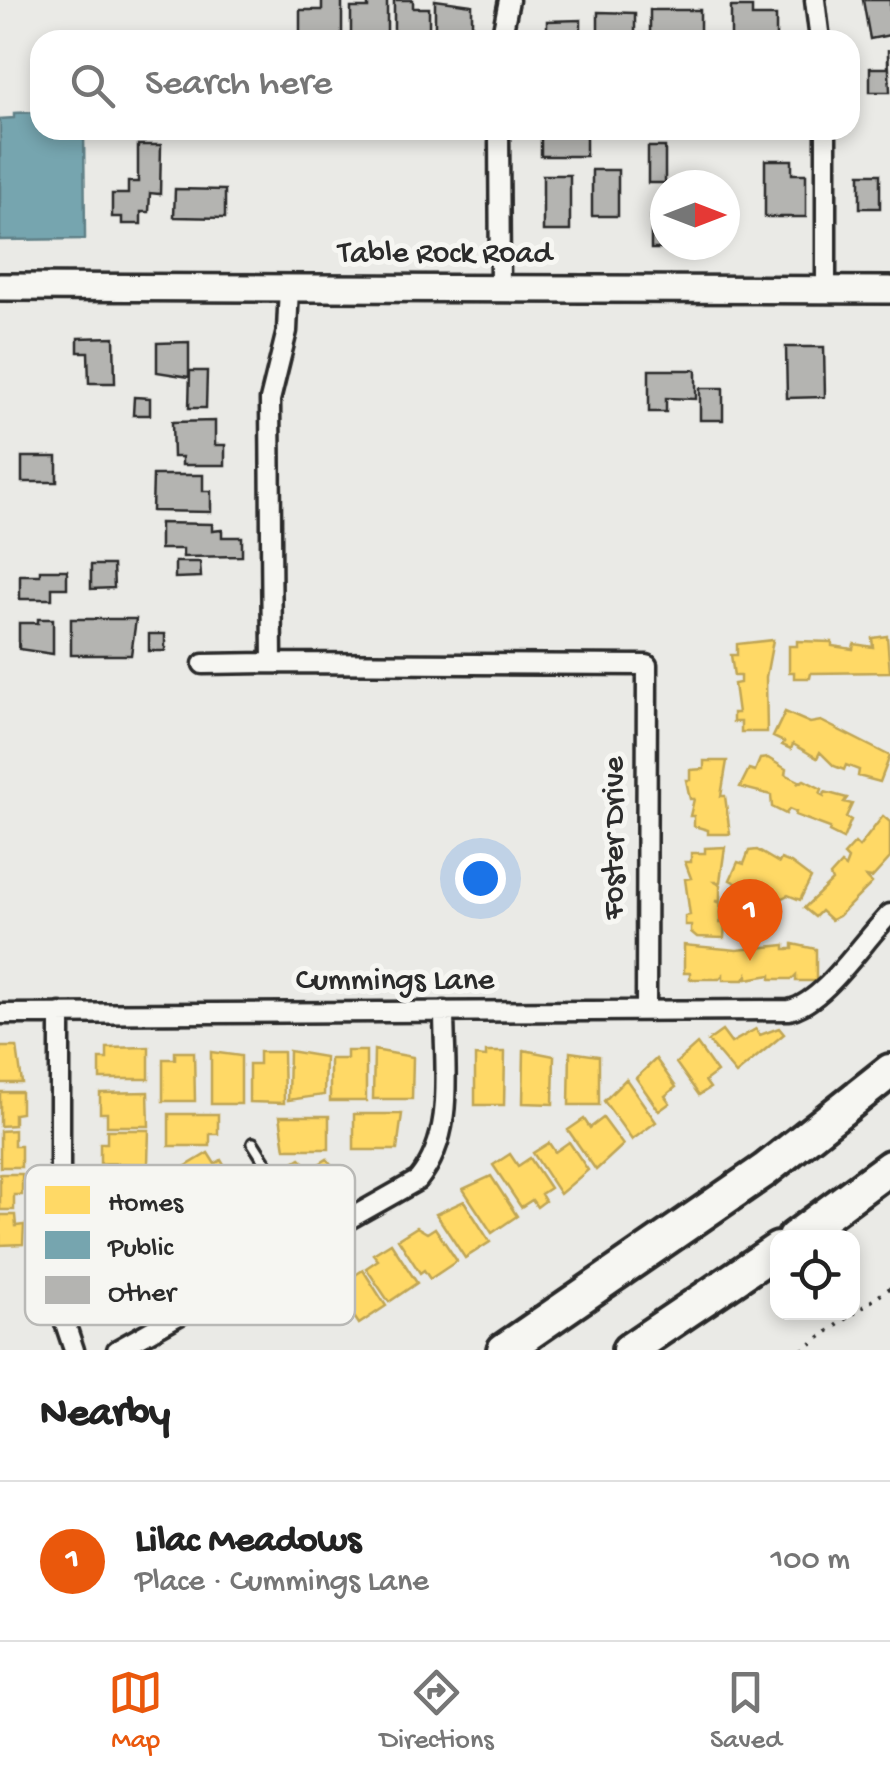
<!DOCTYPE html>
<meta charset="utf-8">
<style>
:root{--surface:#fff;--page:#f2f2f2;--text:#222;--muted:#767676;--line:#e0e0e0;--accent:#ea580c}
body{margin:0;font-family:"Gochi Hand",sans-serif;background:var(--page);color:var(--text)}
.controls{position:absolute;right:30px;bottom:30px;display:grid;overflow:hidden;border-radius:20px;box-shadow:0 5px 15px #0003}
.controls button{width:90px;height:90px;display:grid;place-items:center;padding:0;border:0;border-bottom:2px solid var(--line);background:var(--surface);color:var(--text);font:50px sans-serif}
.compass{position:absolute;left:650px;top:170px;width:90px;height:90px;border-radius:50%;background:var(--surface);box-shadow:0 5px 15px #0003;rotate:90deg}
.you{position:absolute;left:480px;top:878px;width:35px;height:35px;margin:-25px;border:8px solid #fff;border-radius:50%;background:#1a73e8;box-shadow:0 0 0 15px #1a73e833}
.badge{display:grid;place-items:center;width:65px;height:65px;border-radius:50%;background:var(--accent);color:#fff;font-size:32px;font-weight:700}
.pin{position:absolute;translate:-50% -82px;filter:drop-shadow(0 2px 5px #0008)}
.pin::after{content:'';position:absolute;top:52px;width:35px;height:30px;background:inherit;clip-path:polygon(0 0,100% 0,50% 100%)}
.list{margin:0;padding:0;list-style:none}
h2{display:flex;justify-content:space-between;align-items:center;height:130px;margin:0;padding:0 40px;font-size:42px}
h2 small{font-size:32px;font-weight:400;color:var(--muted)}
.list li{display:grid;grid-template-columns:65px 1fr auto;gap:30px;align-items:center;box-sizing:border-box;height:160px;padding:0 40px;border-top:2px solid var(--line)}
.list b{display:block;font-size:38px;white-space:nowrap}
.list p{margin:0;font-size:32px;white-space:nowrap;color:var(--muted)}
.list em{font-size:32px;font-style:normal;color:var(--muted)}
.icon{flex:none;width:55px;height:55px;fill:none;stroke:currentColor;stroke-width:2;stroke-linecap:round;stroke-linejoin:round}
.map{position:relative;flex:none;width:890px;height:1350px;overflow:hidden}
.search{position:absolute;background:var(--surface);box-shadow:0 5px 15px #0003;left:30px;right:30px;top:30px;height:110px;display:flex;align-items:center;gap:25px;box-sizing:border-box;padding:0 35px;border-radius:30px;color:var(--muted);font-size:38px}
.sheet{height:290px;background:var(--surface)}
nav{display:flex;justify-content:space-around;align-items:center;box-sizing:border-box;height:140px;border-top:2px solid var(--line);background:var(--surface);font-size:28px;color:var(--muted)}
nav a{display:grid;justify-items:center;gap:5px}
nav .on{color:var(--accent)}
.map>svg:first-child{display:block}
</style>
<div class="map">
<svg width="890" height="1350" viewBox="0 0 890 1350">
<rect width="100%" height="100%" fill="#eaeae6"/>
<filter id="ink" filterUnits="userSpaceOnUse"><feTurbulence type="fractalNoise" baseFrequency=".01" numOctaves="2"/><feDisplacementMap in="SourceGraphic" scale="20" xChannelSelector="R" yChannelSelector="G"/><feConvolveMatrix kernelMatrix="1 2 1 2 8 2 1 2 1" color-interpolation-filters="sRGB"/></filter>
<g filter="url(#ink)">
<path fill="#ffd966" stroke="#bfa554" stroke-width="2.5" d="M887,636L890,672L811,673L810,678H794V672H789V646H797V641L832,642V646L853,649L854,644L873,647L872,638Z
M773,640L766,677L767,732H741V722H733V713H738L734,684L740,683V676H734L731,655H737V644Z
M785,712L810,723L821,721L890,756L880,782L858,776L859,770L846,765L844,770L834,766L820,752L817,758L793,744L791,749L782,745L784,742L773,737Z
M768,758L786,769L785,774L799,781L797,784L804,780L822,789L820,794L824,796L825,792L847,798L844,802L852,804L846,817L851,820L843,839L829,832L830,828L795,815L796,812L789,809L786,814L772,807L771,795L740,787L749,769L755,771L760,759Z
M704,761H727L721,796H725L730,834H708V830L694,826V816H690L694,799H690L686,780H690V770L704,769Z
M883,816L890,822V858L872,878L866,877L872,883L839,916L831,920L821,911L815,917L804,908L832,881L830,876L841,864L845,867L848,859L844,855L855,843L859,847Z
M725,847L720,882H715L720,885V901H715L720,903V923H725L724,938L697,937L691,932V925H685V916L690,915L685,879L691,878L685,862H691V853H705V848Z
M757,850L779,863L781,859L791,863L811,878L800,900L788,895L780,899L765,893L767,888L746,882L744,887L730,880L738,862L744,864L749,851Z
M793,944L816,949V981H796V975L792,979H771V975L747,979V975L744,980H723V975L719,979H690V973H684V945L737,950L785,945V949H793Z
M779,1028L784,1034L736,1074L708,1041L722,1031L731,1043L756,1029L760,1035Z
M697,1044L717,1072L705,1081L710,1088L699,1095L676,1063Z
M0,1047H17L22,1083H0Z
M149,1047V1079H100V1059H107V1048Z
M374,1050L413,1057L412,1099H373Z
M524,1050L554,1056L553,1104L523,1103Z
M289,1051L325,1057L324,1095L288,1100Z
M347,1051H366V1101H330V1059H347Z
M175,1052H194L195,1101H163V1059H175Z
M211,1052L241,1056V1104H211Z
M259,1052H283L284,1103L249,1102V1064H259Z
M486,1052H505L504,1105H475V1056L486,1057Z
M570,1052L599,1056V1105H569Z
M656,1059L676,1087L665,1096L670,1103L659,1111L636,1078Z
M626,1079L656,1122L632,1140L604,1101Z
M0,1092H21V1113L14,1114V1125L0,1126Z
M148,1092L149,1126H107V1113H100V1093Z
M169,1114H218V1134H210V1146H169Z
M354,1114H402L397,1150H354Z
M280,1116H329V1149H285Z
M603,1118L623,1145L596,1170L568,1130L584,1119L590,1128Z
M14,1130V1146H21V1167H0V1131Z
M107,1130H149L148,1164L100,1163V1143H107Z
M569,1142L588,1170L560,1194L533,1153L549,1143L555,1152Z
M208,1153L215,1164L221,1160L231,1177L189,1202L173,1174Z
M510,1154L518,1166L530,1158L550,1188L541,1194L545,1201L537,1207L532,1200L521,1207L493,1165Z
M300,1158L311,1169L327,1159L344,1181L310,1203L287,1166Z
M0,1174H22V1195H14V1210H0Z
M491,1176L517,1216L492,1233L463,1189Z
M464,1201L490,1242L465,1258L436,1214Z
M0,1215H15L16,1226L24,1225L23,1244L0,1245Z
M417,1227L427,1233L435,1228L457,1261L430,1279L424,1270L420,1273L398,1239Z
M391,1243L417,1283L389,1302L366,1268L378,1260L373,1254Z
M348,1270L352,1277L363,1270L386,1306L359,1324L331,1282Z"/>
<path fill="#76a5af" stroke="#608087" stroke-width="2.5" d="M40,112V130H84L85,239L0,240V119L14,118V113Z"/>
<path fill="#b4b4b1" stroke="#2b2b2b" stroke-width="2.5" d="M322,0H342V38H300V10H322Z
M368,0H387V40H351V8H368Z
M394,0H413V8H429V38H394Z
M435,0L472,5V39H435Z
M863,0H890V35L870,39Z
M731,7H752V16H776V39H731Z
M650,10H700V40H650Z
M598,12L635,13V40H598Z
M581,20V40H547V21Z
M888,49L890,92H870V68H888Z
M541,130L586,131V156H541Z
M138,145H161L160,194L150,193L149,212H141V224H122V217H112V194H128V182H138Z
M648,147H665V183H648Z
M765,160H792V174H806V217H765Z
M592,170H618V216H592Z
M860,174H880V208H860Z
M543,175H570V231H543Z
M175,189L225,190V218L174,217Z
M651,216H665V245H677V249H651Z
M114,337L115,383H89L88,352H78V338Z
M189,342V377L157,372V343Z
M786,347H824L825,397L787,398Z
M649,370H696V399L666,398V412H649Z
M190,371H207L206,408H189Z
M700,388H723V420H700Z
M134,397L150,398V415H133Z
M215,421V445H225V465H182V457H173L172,422Z
M22,457H57V482H22Z
M153,475H203V491H211V512L152,511Z
M160,523L212,524V531L222,530V537H242V556L183,557V549H160Z
M175,562H200L201,577L175,578Z
M91,565H113L114,588L91,589Z
M40,570H67V588H52V599H20V575H40Z
M38,619H53V654L19,649V623H38Z
M71,619H136L131,655H71Z
M149,634H165V651H149Z"/>
<g fill="none" stroke-linecap="round" stroke-linejoin="round">
<g stroke="#2b2b2b" stroke-width="16">
<path id="lane" d="M253,1143L314,1239"/>
</g>
<g stroke="#2b2b2b" stroke-width="25">
<path id="street" d="M815,0L820,40
M501,40L509,0
M499,130L500,287
M826,130V290
M289,287L287,331L270,400L272,663L647,665L646,1010
M203,664L272,663
M60,1013V1308L74,1350
M0,1014L789,1010C825,1002 862,942 890,914
M117,1350L418,1180C456,1133 444,1068 444,1011"/>
</g>
<g stroke="#2b2b2b" stroke-width="32">
<path id="secondary" d="M0,287L890,290"/>
</g>
<g stroke="#2b2b2b" stroke-width="40">
<path id="highway" d="M794,1238L890,1167
M504,1350L765,1170L890,1071
M629,1350L778,1249"/>
</g>
<path stroke="#2b2b2b" stroke-width="4" stroke-dasharray="2.5 8" stroke-linecap="butt" d="M802,1350L890,1288"/>
<use href="#lane" stroke="#f6f6f2" stroke-width="9"/>
<use href="#street" stroke="#f6f6f2" stroke-width="18"/>
<use href="#secondary" stroke="#f6f6f2" stroke-width="25"/>
<use href="#highway" stroke="#f6f6f2" stroke-width="32"/>
</g>
</g>
<g text-anchor="middle" dominant-baseline="central" stroke-width="10" stroke-linejoin="round" paint-order="stroke">
<g font-size="32" fill="#2b2b2b" stroke="#f6f6f2">
<text x="445" y="255">Table Rock Road</text>
<text transform="translate(616 838) rotate(-90)">Foster Drive</text>
<text x="395" y="982">Cummings Lane</text>
</g>
</g>
<rect x="25" y="1165" width="330" height="160" rx="15" fill="#f6f6f2" stroke="#b9b9b6" stroke-width="2.5"/>
<rect x="45" y="1186" width="45" height="28" fill="#ffd966"/>
<rect x="45" y="1231" width="45" height="28" fill="#76a5af"/>
<rect x="45" y="1276" width="45" height="28" fill="#b4b4b1"/>
<g font-size="28" fill="#2b2b2b">
<text x="108" y="1210">Homes</text>
<text x="108" y="1255">Public</text>
<text x="108" y="1300">Other</text>
</g>
</svg>
<div class="controls">
<button><svg class="icon" aria-label="locate" viewBox="0 0 24 24"><circle cx="12" cy="12" r="6"/><path d="M12 2v4M12 18v4M2 12h4M18 12h4"/></svg></button>
</div>
<svg class="compass" viewBox="-18 -18 36 36"><path d="M0-13l5 13h-10z" fill="#e53935"/><path d="M0 13l5-13h-10z" fill="#767676"/></svg>
<div class="you"></div>
<div class="pin badge" style="left:750px;top:961px">1</div>
<div class="search"><svg class="icon" aria-label="search" viewBox="0 0 24 24"><circle cx="10" cy="10" r="6"/><path d="M15 15l6 6"/></svg>Search here</div>
</div>
<section class="sheet">
<h2>Nearby<small></small></h2>
<ul class="list">
<li><span class="badge">1</span><div><b>Lilac Meadows</b><p>Place · Cummings Lane</p></div><em>100 m</em></li>
</ul>
</section>
<nav>
<a class="on"><svg class="icon" aria-label="map" viewBox="0 0 24 24"><path d="M3 6l6-2 6 2 6-2v14l-6 2-6-2-6 2zM9 4v14M15 6v14"/></svg>Map</a>
<a><svg class="icon" aria-label="directions" viewBox="0 0 24 24"><path d="M12 3l9 9-9 9-9-9zM9 14v-3h6M13 9l2 2-2 2"/></svg>Directions</a>
<a><svg class="icon" aria-label="saved" viewBox="0 0 24 24"><path d="M7 4h10v16l-5-4-5 4z"/></svg>Saved</a>
</nav>
